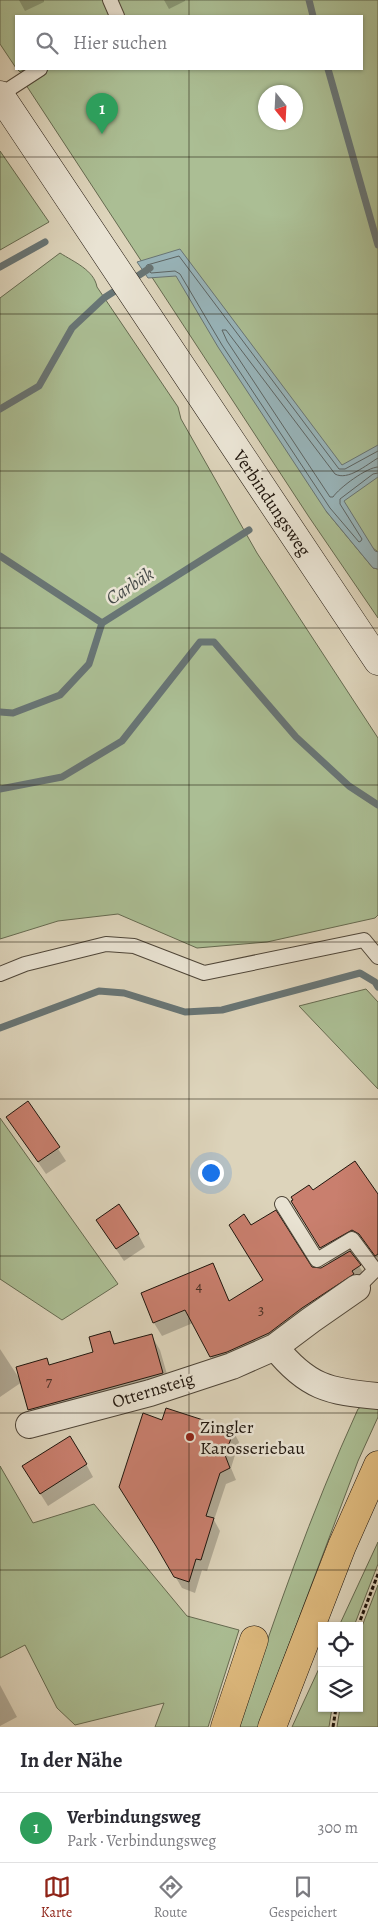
<!DOCTYPE html>
<html lang="de">
<meta charset="utf-8">
<style>
:root{--surface:#fff;--page:#f2f2f3;--text:#2b2b33;--muted:#7c7c81;--line:#e1e1e2;--accent:#8f2418}
body{margin:0;font-family:Alegreya,serif;background:var(--page);color:var(--text)}
.controls{position:absolute;right:15px;bottom:15px;display:grid;overflow:hidden;border-radius:0px;box-shadow:0 1px 4px #0004}
.controls button{width:45px;height:45px;display:grid;place-items:center;padding:0;border:0;border-bottom:1px solid var(--line);background:var(--surface);color:var(--text);font:25px sans-serif}
.compass{position:absolute;left:258px;top:85px;width:45px;height:45px;border-radius:50%;background:var(--surface);box-shadow:0 1px 4px #0004;rotate:162deg}
.you{position:absolute;left:210px;top:1172px;width:18px;height:18px;margin:-12px;border:4px solid #fff;border-radius:50%;background:#1a73e8;box-shadow:0 0 0 8px #1a73e833}
.badge{display:grid;place-items:center;width:32px;height:32px;border-radius:50%;background:var(--accent);color:#fff;font-size:16px;font-weight:700}
.pin{position:absolute;translate:-50% -41px;filter:drop-shadow(0 1px 2px #0008)}
.pin::after{content:'';position:absolute;top:26px;width:18px;height:15px;background:inherit;clip-path:polygon(0 0,100% 0,50% 100%)}
.list{margin:0;padding:0;list-style:none}
h2{display:flex;justify-content:space-between;align-items:center;height:65px;margin:0;padding:0 20px;font-size:21px}
h2 small{font-size:16px;font-weight:400;color:var(--muted)}
.list li{display:grid;grid-template-columns:32px 1fr auto;gap:15px;align-items:center;box-sizing:border-box;height:70px;padding:0 20px;border-top:1px solid var(--line)}
.list b{display:block;font-size:19px;white-space:nowrap}
.list p{margin:0;font-size:16px;white-space:nowrap;color:var(--muted)}
.list em{font-size:16px;font-style:normal;color:var(--muted)}
.icon{flex:none;width:28px;height:28px;fill:none;stroke:currentColor;stroke-width:2;stroke-linecap:round;stroke-linejoin:round}
.map{position:relative;flex:none;width:378px;height:1727px;overflow:hidden}
.search{position:absolute;background:var(--surface);box-shadow:0 1px 4px #0004;left:15px;right:15px;top:15px;height:55px;display:flex;align-items:center;gap:12px;box-sizing:border-box;padding:0 18px;border-radius:0px;color:var(--muted);font-size:19px}
.sheet{height:135px;background:var(--surface)}
nav{display:flex;justify-content:space-around;align-items:center;box-sizing:border-box;height:70px;border-top:1px solid var(--line);background:var(--surface);font-size:14px;color:var(--muted)}
nav a{display:grid;justify-items:center;gap:2px}
nav .on{color:var(--accent)}
.map>svg:first-child{display:block}
</style>
<div class="map">
<svg width="378" height="1727" viewBox="0 0 378 1727">
<rect width="100%" height="100%" fill="#ddd4bb"/>
<filter id="stains"><feTurbulence type="fractalNoise" baseFrequency=".004" numOctaves="4"/><feColorMatrix values="0 0 0 0 .2 0 0 0 0 .09 0 0 0 0 .02 0 0 0 .5 -.17"/></filter>
<radialGradient id="worn" r=".72"><stop offset=".6" stop-color="#630" stop-opacity="0"/><stop offset="1" stop-color="#630" stop-opacity=".3"/></radialGradient>
<path fill="#abbe94" stroke="#656a50" fill-rule="evenodd" d="M0,0H378V552L326,511L373,568L378,569V618L309,517L26,85L30,82L23,70L20,72L17,69H362V16H16V68L0,44ZM266,92H296V122H266Z
M0,151L49,222L0,250Z
M60,253C74,262 94,270 97,287L178,407L181,419L257,553L378,738V915L375,918L267,942L197,948L118,914L58,921L0,939V298Z
M366,989L378,1002V1089L299,1006Z
M0,1118L118,1284L62,1320L0,1279Z
M361,1407L378,1409V1417L358,1461L258,1727H238C274,1619 311,1512 358,1409Z
M0,1466L33,1523L94,1504L187,1616L239,1630L208,1727H155L164,1703L75,1725L57,1708L25,1645L0,1658Z
M378,1542V1564L354,1626H339Z
M378,1585V1727H337L340,1708H359V1634Z
M322,1662V1708H332L329,1727H292Z"/>
<path fill="#98b5bb" stroke="#687575" d="M180,249L342,465L378,445V477L344,501L375,551L378,552V569L373,568L326,511L218,347L176,276L148,278L137,262Z"/>
<path fill="#0003" d="M19,0H44V2L25,11Z
M164,0H185V1L169,9Z
M28,1103L66,1161L46,1174L7,1117Z
M312,1192L378,1196V1261L370,1250L362,1246L350,1252L368,1280L219,1371L193,1323L162,1336L154,1323L142,1294L212,1264L230,1302L264,1281L251,1227L312,1269H321L330,1264L302,1218Z
M97,1221L138,1234L145,1247L124,1261Z
M109,1332L116,1345L151,1335L160,1350L171,1388L38,1424L30,1409L22,1382L0,1397V1349L21,1381L46,1360L50,1366L94,1353Z
M163,1421L233,1431L239,1442L231,1468L236,1480L226,1484L214,1520L220,1531L207,1571L202,1570L195,1593L182,1588L162,1554Z
M86,1464L93,1477L48,1506L31,1479Z
M0,1685L17,1717L0,1726Z"/>
<g fill="none" stroke-linecap="round" stroke-linejoin="round">
<path stroke="#5c6564" stroke-width="1" d="M378,451L345,469H339L179,256L147,265L146,267L151,273L175,271L180,274L222,345L330,508L359,542L361,541L362,539L340,504V499L373,474L378,473
M378,458C366,465 348,481 335,474L226,330H222L227,341L330,497H333C339,488 367,467 378,467"/>
<path stroke="#687575" stroke-width="7" d="M309,0L313,16
M328,69L378,245
M0,267L45,242
M130,281L150,268
M0,409L39,386L72,328L104,298L121,287
M0,556L102,623
M0,712L13,713L60,695L89,664L102,623L249,530
M0,789L62,777L122,741L200,642H214L296,737L349,786L378,805
M0,1028L99,991L124,993L185,1012L222,1010L360,973L375,982L378,987"/>
</g>
<path fill="#c97f6e" stroke="#1f150d" d="M28,1101L60,1147L38,1162L6,1117Z
M355,1161L378,1194V1254L375,1256L359,1234L352,1230L320,1248L291,1201L293,1200L291,1197L309,1185L313,1190Z
M119,1204L139,1234L116,1249L96,1220Z
M276,1210L312,1267L321,1268L350,1251L361,1265L352,1271L354,1274L302,1308L269,1333L227,1352L210,1357L185,1310L153,1323L141,1293L213,1263L229,1301L263,1280L229,1225L244,1214L251,1225Z
M110,1331L114,1344L152,1334L163,1373L28,1410L16,1367L47,1358L49,1365L93,1352L89,1337Z
M166,1408L234,1430L225,1455L230,1468L220,1473L206,1516L214,1518L201,1560L196,1559L189,1582L174,1577L156,1546L119,1487L143,1413L162,1420Z
M70,1436L87,1464L40,1494L22,1466Z"/>
<g fill="none" stroke-linecap="round" stroke-linejoin="round">
<g stroke="#4e4538" stroke-width="16">
<path id="service" d="M110,0L117,16
M0,95L40,69
M0,974L25,964L106,944L134,946L204,973L364,940L378,957
M282,1204L317,1260L352,1239L375,1270L357,1288"/>
</g>
<g stroke="#4e4538" stroke-width="28">
<path id="minor" d="M275,1347L311,1320L357,1288
M29,1425L150,1393L232,1366L275,1347C307,1387 329,1392 378,1396"/>
</g>
<g stroke="#1f150d" stroke-width="29">
<path id="secondary" d="M0,95L378,661"/>
</g>
<g stroke="#1f150d" stroke-width="29">
<path id="primary" d="M225,1727L254,1640
M272,1727L342,1546L378,1465"/>
</g>
<path stroke="#1f150d" stroke-width="3" stroke-dasharray="4 2.5" stroke-linecap="butt" d="M358,1626L378,1574
M333,1727L336,1708"/>
<use href="#service" stroke="#e9e3d3" stroke-width="14"/>
<use href="#minor" stroke="#e9e3d3" stroke-width="26"/>
<use href="#secondary" stroke="#e9e3d3" stroke-width="28"/>
<use href="#primary" stroke="#deba7e" stroke-width="28"/>
</g>
<path fill="none" stroke="#1f150d" stroke-width="1" stroke-opacity="0.55" d="M189,0V16M189,69V1727M0,157H378M0,314H378M0,471H378M0,628H378M0,785H378M0,942H378M0,1099H378M0,1256H378M0,1413H378M0,1570H378"/>
<circle fill="#8f2418" stroke="#e9e3d3" stroke-width="2" cx="190" cy="1437" r="5"/>
<g text-anchor="middle" dominant-baseline="central" stroke-width="5" stroke-linejoin="round" paint-order="stroke">
<g font-size="15" fill="#4a3025">
<text x="199" y="1286">4</text>
<text x="261" y="1310">3</text>
<text x="49" y="1382">7</text>
</g>
<g font-size="18" fill="#1f150d" stroke="#e9e3d3">
<text transform="translate(272 503) rotate(56)">Verbindungsweg</text>
<text transform="translate(153 1390) rotate(-17)">Otternsteig</text>
</g>
<g font-size="18" fill="#1f150d" stroke="#e9e3d3" text-anchor="start">
<text x="200" y="1427">Zingler<tspan x="200" dy="21">Karosseriebau</tspan></text>
</g>
<g font-size="19" font-style="italic" fill="#494d4a" stroke="#e9e3d3">
<text transform="translate(130 586) rotate(-33)">Carbäk</text>
</g>
</g>
<rect width="100%" height="100%" filter="url(#stains)"/>
<rect width="100%" height="100%" fill="url(#worn)"/>
</svg>
<div class="controls">
<button><svg class="icon" aria-label="locate" viewBox="0 0 24 24"><circle cx="12" cy="12" r="6"/><path d="M12 2v4M12 18v4M2 12h4M18 12h4"/></svg></button>
<button><svg class="icon" aria-label="layers" viewBox="0 0 24 24"><path d="M12 4l9 5-9 5-9-5zM3 14l9 5 9-5"/></svg></button>
</div>
<svg class="compass" viewBox="-18 -18 36 36"><path d="M0-13l5 13h-10z" fill="#e53935"/><path d="M0 13l5-13h-10z" fill="#7c7c81"/></svg>
<div class="you"></div>
<div class="pin badge" style="left:102px;top:134px;background:#2e9e5b">1</div>
<div class="search"><svg class="icon" aria-label="search" viewBox="0 0 24 24"><circle cx="10" cy="10" r="6"/><path d="M15 15l6 6"/></svg>Hier suchen</div>
</div>
<section class="sheet">
<h2>In der Nähe<small></small></h2>
<ul class="list">
<li><span class="badge" style="background:#2e9e5b">1</span><div><b>Verbindungsweg</b><p>Park · Verbindungsweg</p></div><em>300 m</em></li>
</ul>
</section>
<nav>
<a class="on"><svg class="icon" aria-label="map" viewBox="0 0 24 24"><path d="M3 6l6-2 6 2 6-2v14l-6 2-6-2-6 2zM9 4v14M15 6v14"/></svg>Karte</a>
<a><svg class="icon" aria-label="directions" viewBox="0 0 24 24"><path d="M12 3l9 9-9 9-9-9zM9 14v-3h6M13 9l2 2-2 2"/></svg>Route</a>
<a><svg class="icon" aria-label="saved" viewBox="0 0 24 24"><path d="M7 4h10v16l-5-4-5 4z"/></svg>Gespeichert</a>
</nav>
